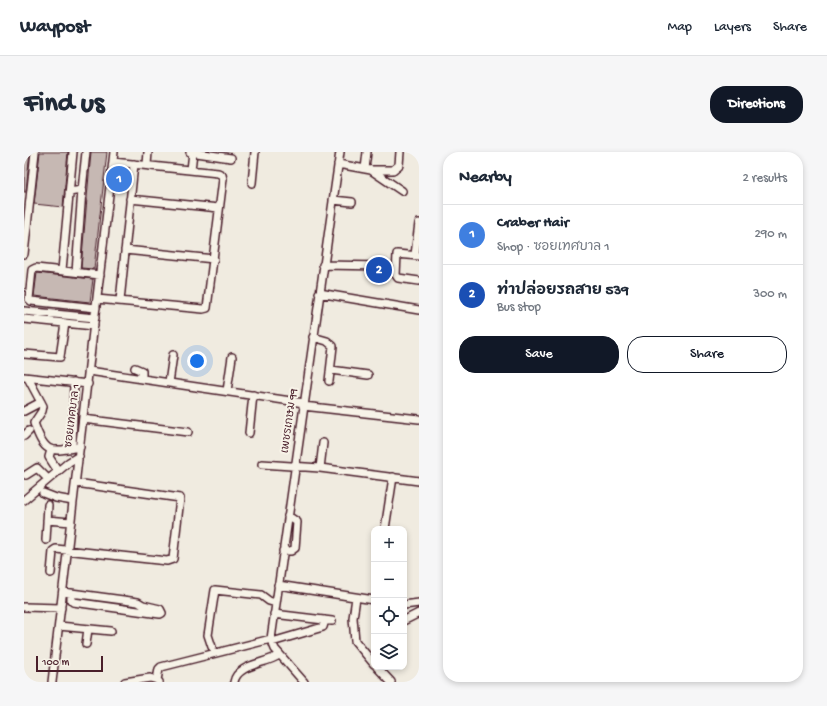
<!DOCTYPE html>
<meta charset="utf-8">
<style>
:root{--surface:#fff;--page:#f6f6f7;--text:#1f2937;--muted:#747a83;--line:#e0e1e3;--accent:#111827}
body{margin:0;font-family:"Gochi Hand","Playpen Sans Thai",sans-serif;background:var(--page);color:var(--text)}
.controls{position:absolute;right:12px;bottom:12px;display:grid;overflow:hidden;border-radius:8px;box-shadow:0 2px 6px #0003}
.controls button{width:36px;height:36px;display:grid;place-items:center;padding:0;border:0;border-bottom:1px solid var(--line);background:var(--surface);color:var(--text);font:20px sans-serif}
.scale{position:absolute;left:12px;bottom:10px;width:67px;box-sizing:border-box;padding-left:4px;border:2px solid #4a1f2b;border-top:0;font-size:11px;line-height:14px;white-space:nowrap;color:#4a1f2b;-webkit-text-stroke:3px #f7f3e8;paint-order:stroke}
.you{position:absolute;left:173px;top:209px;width:14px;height:14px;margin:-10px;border:3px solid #fff;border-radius:50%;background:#1a73e8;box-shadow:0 0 0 6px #1a73e833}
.badge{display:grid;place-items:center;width:26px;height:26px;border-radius:50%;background:var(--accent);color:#fff;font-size:13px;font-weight:700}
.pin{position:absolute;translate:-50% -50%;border:2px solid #fff;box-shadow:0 1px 4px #0006}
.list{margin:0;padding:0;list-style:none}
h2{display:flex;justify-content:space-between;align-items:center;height:52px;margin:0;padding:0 16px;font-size:17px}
h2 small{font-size:13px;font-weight:400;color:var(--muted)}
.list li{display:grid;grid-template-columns:26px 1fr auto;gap:12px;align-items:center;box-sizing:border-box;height:60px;padding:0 16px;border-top:1px solid var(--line)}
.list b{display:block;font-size:15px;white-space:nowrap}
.list p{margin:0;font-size:13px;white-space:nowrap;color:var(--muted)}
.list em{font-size:13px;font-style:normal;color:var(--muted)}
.actions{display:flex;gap:8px;padding:12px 16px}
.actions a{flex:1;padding:9px 0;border:1px solid var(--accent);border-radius:16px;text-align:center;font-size:14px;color:var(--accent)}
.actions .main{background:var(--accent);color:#fff}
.icon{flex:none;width:22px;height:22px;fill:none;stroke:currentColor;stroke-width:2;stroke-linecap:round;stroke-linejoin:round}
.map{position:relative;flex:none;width:395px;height:530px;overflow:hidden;border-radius:16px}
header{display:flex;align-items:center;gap:24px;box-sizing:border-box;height:56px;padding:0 20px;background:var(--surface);border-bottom:1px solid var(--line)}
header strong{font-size:19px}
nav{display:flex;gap:22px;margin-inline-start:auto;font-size:14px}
.intro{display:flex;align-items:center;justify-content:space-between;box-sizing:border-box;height:96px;padding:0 24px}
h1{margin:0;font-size:28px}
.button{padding:10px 18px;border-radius:16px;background:var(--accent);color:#fff;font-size:14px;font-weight:700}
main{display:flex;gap:24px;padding:0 24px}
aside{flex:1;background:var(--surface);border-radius:16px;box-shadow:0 2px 6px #0003}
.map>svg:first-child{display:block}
</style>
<header>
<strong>Waypost</strong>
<nav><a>Map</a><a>Layers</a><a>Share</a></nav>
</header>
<div class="intro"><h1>Find us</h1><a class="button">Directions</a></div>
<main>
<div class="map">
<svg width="395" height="530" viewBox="0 0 395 530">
<rect width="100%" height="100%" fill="#f0ebe0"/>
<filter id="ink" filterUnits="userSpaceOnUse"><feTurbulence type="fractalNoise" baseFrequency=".025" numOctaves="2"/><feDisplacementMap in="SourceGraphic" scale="8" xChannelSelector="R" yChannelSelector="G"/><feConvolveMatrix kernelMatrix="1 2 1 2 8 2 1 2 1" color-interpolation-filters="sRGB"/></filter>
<g filter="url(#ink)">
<path fill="#c6b8b3" stroke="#4a1f2b" d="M0,0H6L2,40H0Z
M16,0H44L39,55L10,52Z
M67,0H83L70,117L57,116Z
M13,121L69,127L66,150L10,144Z"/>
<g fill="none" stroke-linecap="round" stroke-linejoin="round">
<g stroke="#4a1f2b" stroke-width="10">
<path id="minor" d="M166,0L207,6
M314,12L347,18H369L375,13L376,0
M123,13L124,0
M341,17L343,0
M167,18L169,0
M347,18L378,39
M228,31L231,0
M45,40L58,38L62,0
M106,47L195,56
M309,48L328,50
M101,98L190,107
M0,102L11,0
M391,103L395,71
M395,104L373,102L372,123L374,126L395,129
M299,113L359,114
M38,118L49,0
M52,120L58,38
M295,141L395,158
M73,147L179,157L183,156L199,27L198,23L194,21L89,10
M96,149L110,12
M72,156L7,149L5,147L8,118L12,116L76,123
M0,159L71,166
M0,167L70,174
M289,185L303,189L309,194L305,229
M0,202L36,205L41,171
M111,216L118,219V227
M307,218L344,223
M65,219L280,251
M0,225L64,232
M4,226L19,254L18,259L10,271C21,303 26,300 56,295
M145,231L149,203
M203,239L208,205
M279,254L395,267
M0,259L17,250
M59,267L164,280
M225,281L229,243
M0,284L5,279
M48,296L50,230
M27,298L25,305L34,319
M238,312L296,316L395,329
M296,316L299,291
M2,323L13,316L24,327
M19,341L32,346L49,349
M0,348L45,310L55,304
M23,368L47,370
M361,377L369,325
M22,388L24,353
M259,399H267L271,396L273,370L264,364
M27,421L29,399L32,397L143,409L149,407L156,346L52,331
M254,433L350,448
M39,440L47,441L114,450L119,453L136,457L138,461L136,462L49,450L47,448V441
M332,446L329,466L331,489L350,512
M380,453L395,451
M0,455L37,456
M250,462L308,469
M381,468L395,461
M35,474L87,479
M248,490L299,475L301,468
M62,492L64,477
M188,495L184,483L191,438L237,443L245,449L252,451
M353,515L367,530
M133,528L135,517L137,515L247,487
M28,530L90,0
M101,530L126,526L133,528L135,530
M210,530C213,512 242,512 255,503
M280,530L251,497L247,487L316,0"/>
</g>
<use href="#minor" stroke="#f7f3e8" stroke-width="7"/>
</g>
</g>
<g text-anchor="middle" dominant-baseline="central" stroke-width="4" stroke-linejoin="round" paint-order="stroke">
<g font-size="11" fill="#4a1f2b" stroke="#f7f3e8">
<text transform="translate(49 264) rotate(-83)">ซอยเทศบาล 1</text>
<text transform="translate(266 269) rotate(-82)">เพชรเกษม 99</text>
</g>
</g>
</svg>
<div class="controls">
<button>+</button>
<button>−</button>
<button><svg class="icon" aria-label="locate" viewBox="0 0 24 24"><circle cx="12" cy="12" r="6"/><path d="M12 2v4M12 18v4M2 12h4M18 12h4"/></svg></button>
<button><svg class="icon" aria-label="layers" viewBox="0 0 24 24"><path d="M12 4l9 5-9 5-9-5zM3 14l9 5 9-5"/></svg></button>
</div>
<div class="scale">100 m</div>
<div class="you"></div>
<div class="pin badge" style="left:95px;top:27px;background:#3f7fe0">1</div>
<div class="pin badge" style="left:355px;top:118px;background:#1a4fb4">2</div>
</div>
<aside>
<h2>Nearby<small>2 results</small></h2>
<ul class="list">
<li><span class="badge" style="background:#3f7fe0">1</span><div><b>Craber Hair</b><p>Shop · ซอยเทศบาล 1</p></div><em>290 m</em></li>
<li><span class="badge" style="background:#1a4fb4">2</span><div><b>ท่าปล่อยรถสาย 539</b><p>Bus stop</p></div><em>300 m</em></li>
</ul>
<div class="actions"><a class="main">Save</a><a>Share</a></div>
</aside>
</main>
